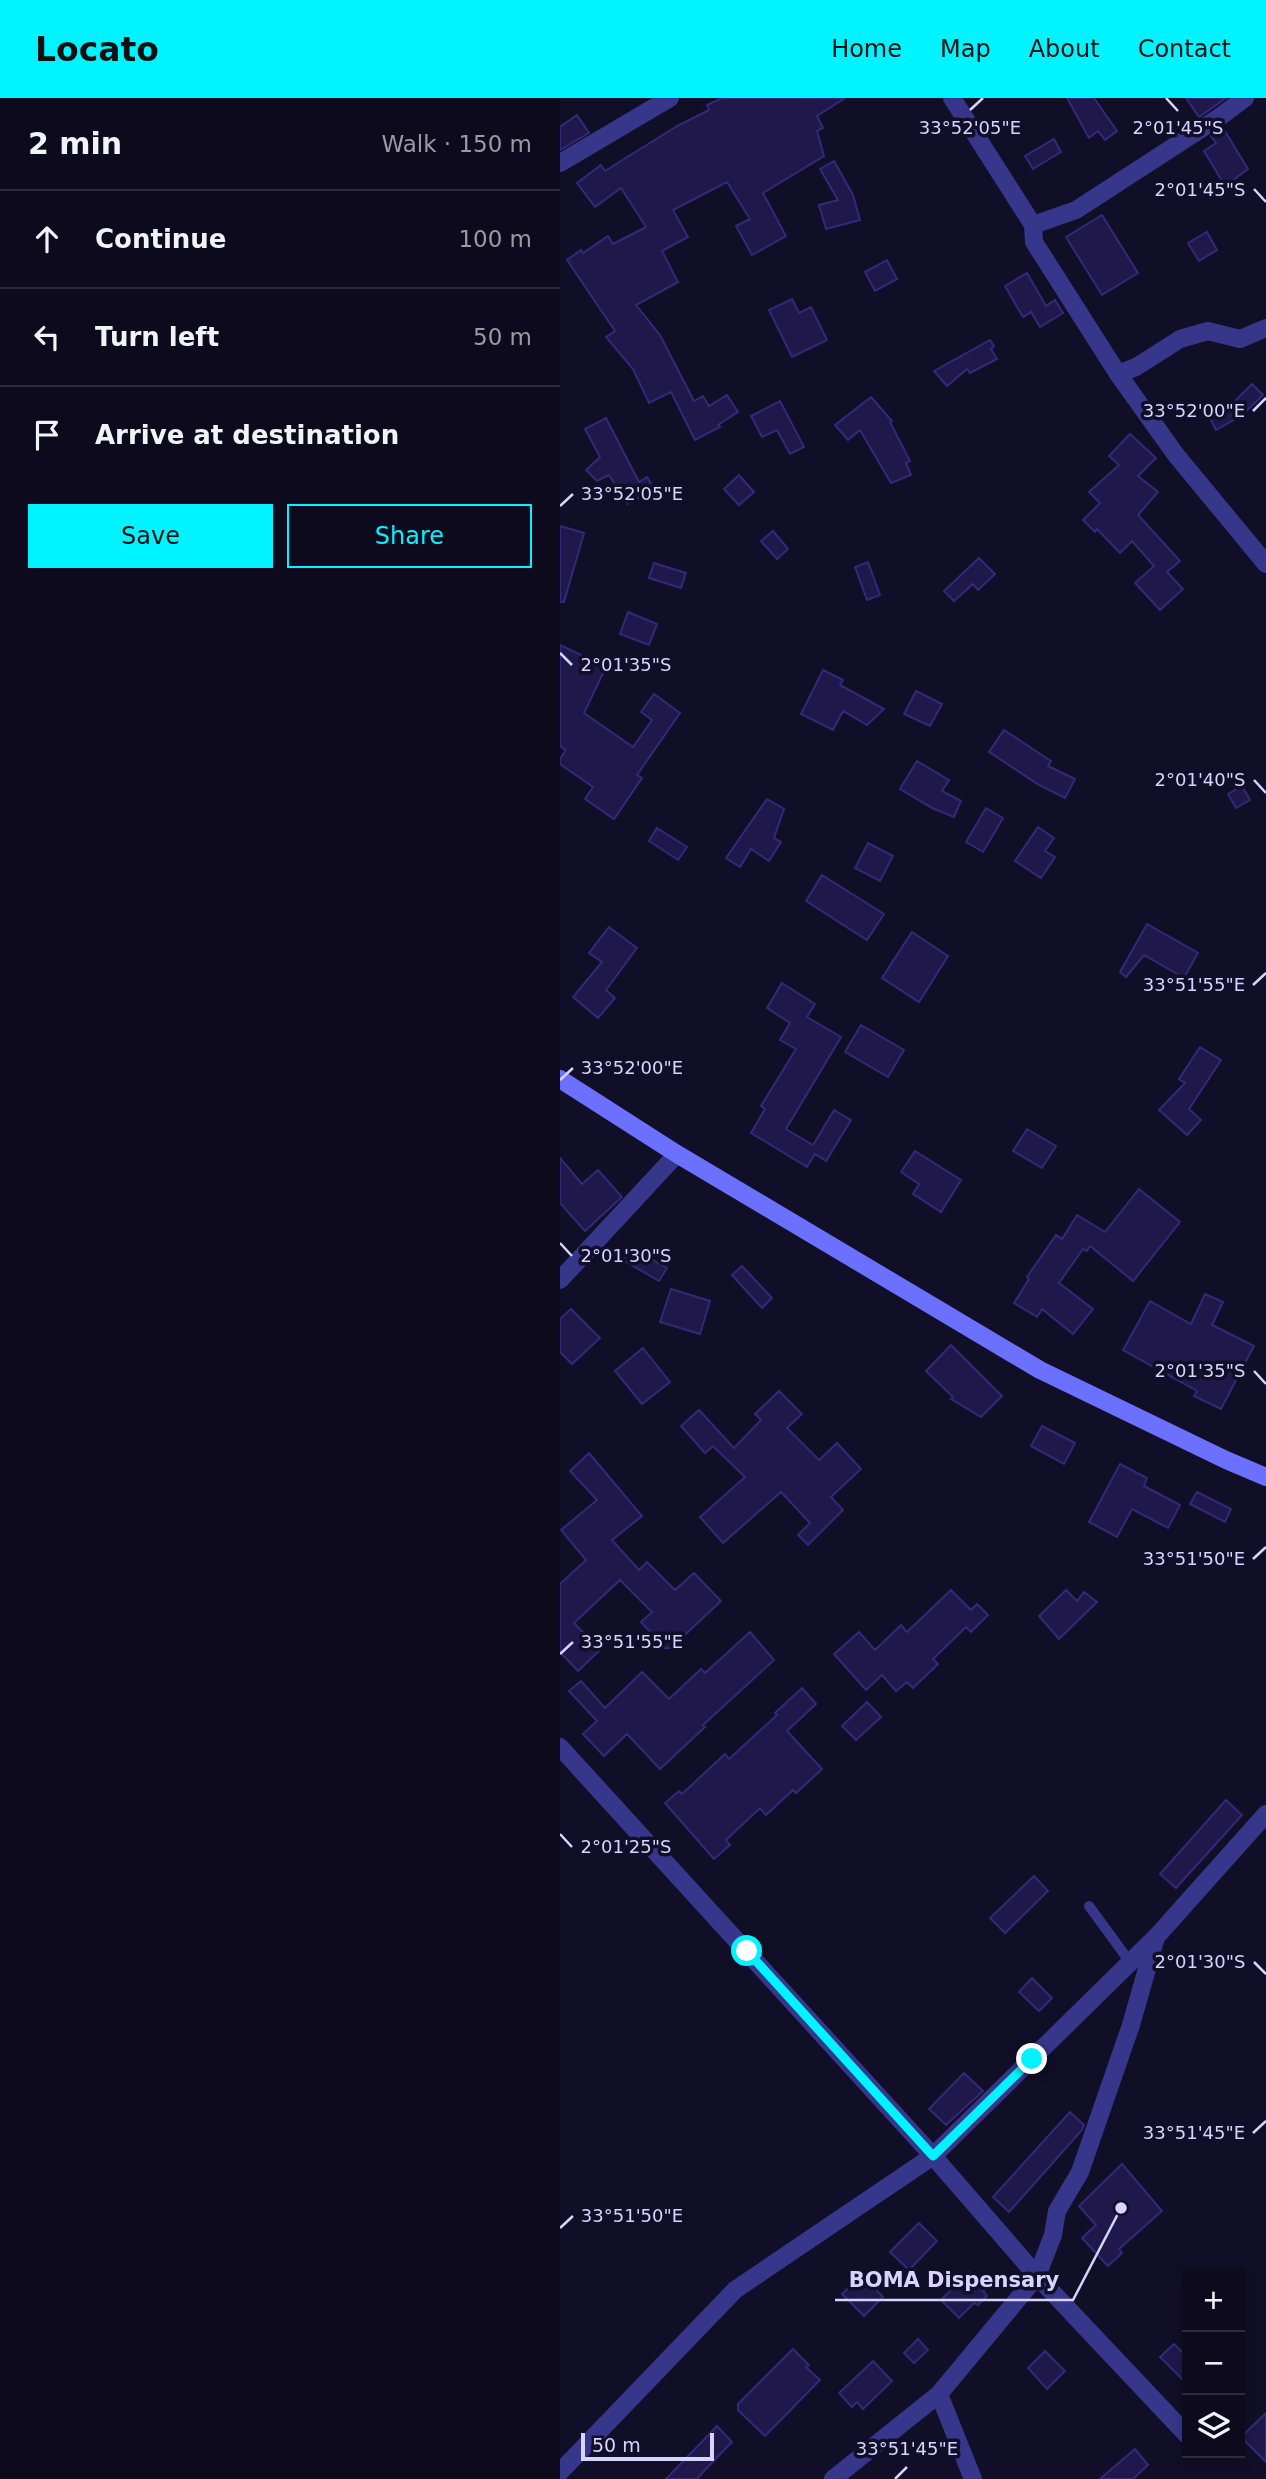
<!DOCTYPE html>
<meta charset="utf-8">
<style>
:root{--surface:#0d0a1e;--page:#1b182b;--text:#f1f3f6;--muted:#9a9aa4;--line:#2d2b3c;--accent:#00f4ff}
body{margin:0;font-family:"DejaVu Sans",sans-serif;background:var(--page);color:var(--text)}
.controls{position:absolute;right:21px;bottom:21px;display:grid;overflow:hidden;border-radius:0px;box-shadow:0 4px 10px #0003}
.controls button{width:63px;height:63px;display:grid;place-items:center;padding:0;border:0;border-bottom:2px solid var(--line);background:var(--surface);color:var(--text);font:35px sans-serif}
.scale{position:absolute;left:21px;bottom:18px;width:133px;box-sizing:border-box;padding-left:7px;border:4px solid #d7d4ff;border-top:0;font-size:19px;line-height:24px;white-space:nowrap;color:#d7d4ff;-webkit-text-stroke:5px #110e28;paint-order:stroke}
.stop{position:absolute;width:21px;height:21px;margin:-16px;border:5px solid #00f4ff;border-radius:50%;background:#fff}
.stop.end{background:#00f4ff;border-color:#fff;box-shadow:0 2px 7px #0008}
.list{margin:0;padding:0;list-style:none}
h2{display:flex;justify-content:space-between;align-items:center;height:91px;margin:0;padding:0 28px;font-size:30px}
h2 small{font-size:23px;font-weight:400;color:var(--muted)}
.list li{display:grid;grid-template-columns:46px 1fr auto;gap:21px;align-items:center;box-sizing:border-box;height:98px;padding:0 28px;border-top:2px solid var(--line)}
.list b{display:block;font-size:26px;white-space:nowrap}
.list em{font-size:23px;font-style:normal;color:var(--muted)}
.actions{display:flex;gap:14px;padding:21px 28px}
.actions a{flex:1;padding:16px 0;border:2px solid var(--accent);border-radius:0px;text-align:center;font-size:24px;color:var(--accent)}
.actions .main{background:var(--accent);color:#111}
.icon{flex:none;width:38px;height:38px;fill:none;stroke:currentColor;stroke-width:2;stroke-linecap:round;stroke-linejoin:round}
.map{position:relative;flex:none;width:706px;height:2381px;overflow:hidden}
header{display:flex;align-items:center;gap:42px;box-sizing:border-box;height:98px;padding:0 35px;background:var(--accent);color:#111}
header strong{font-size:33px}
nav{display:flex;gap:38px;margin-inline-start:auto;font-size:24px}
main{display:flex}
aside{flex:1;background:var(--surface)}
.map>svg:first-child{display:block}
</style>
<header>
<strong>Locato</strong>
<nav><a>Home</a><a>Map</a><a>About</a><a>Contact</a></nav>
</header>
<main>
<aside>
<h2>2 min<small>Walk · 150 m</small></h2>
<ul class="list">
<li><svg class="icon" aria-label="ahead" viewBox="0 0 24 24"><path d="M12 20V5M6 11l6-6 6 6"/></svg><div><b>Continue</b></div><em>100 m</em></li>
<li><svg class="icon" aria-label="left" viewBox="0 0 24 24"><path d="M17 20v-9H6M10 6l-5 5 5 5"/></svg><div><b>Turn left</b></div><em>50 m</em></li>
<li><svg class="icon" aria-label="arrive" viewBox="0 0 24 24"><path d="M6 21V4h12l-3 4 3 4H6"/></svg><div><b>Arrive at destination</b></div></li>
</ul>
<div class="actions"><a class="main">Save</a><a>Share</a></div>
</aside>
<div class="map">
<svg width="706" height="2381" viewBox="0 0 706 2381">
<rect width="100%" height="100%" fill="#110e28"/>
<path fill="#20184a" stroke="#342978" stroke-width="2" d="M162,0H285L257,18L263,30L257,33L264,58L203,95L226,138L192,157L176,128L190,121L167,84L113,112L128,139L102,153L118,184L76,207L100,237L134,303L143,298L149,308L167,297L178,314L158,327L160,329L135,342L111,294L89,305L73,271L46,239L55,233L7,162L21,152L23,155L48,138L53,146L86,129L61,90L35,109L17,85L41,67L45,73L117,28L149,12L147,7Z
M507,0H534L557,33L545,42L538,33L529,40Z
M626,0H666L639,19Z
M17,17L29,35L0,52V29Z
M663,30L688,71L665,88L644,53L656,45L651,38Z
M494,41L501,54L473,71L465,58Z
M274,63L293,97L300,122L266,131L259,107L278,102L260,71Z
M542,117L578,175L542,197L506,139Z
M647,134L657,152L639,163L628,145Z
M327,162L337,181L315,193L305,174Z
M467,175L486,208L495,202L503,215L480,229L471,214L463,219L445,188Z
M232,201L239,215L251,209L267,242L232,259L209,212Z
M430,242L434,248L431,251L437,261L410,275L407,271L387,288L374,273Z
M692,286L703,297L681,318L656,332L649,319L673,305Z
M311,299L332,323L330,324L350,363L346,365L351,377L331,385L300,332L288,342L275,327Z
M220,303L244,349L230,356L217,332L202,339L191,318Z
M46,320L79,384L87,379L94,391L67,406L49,377L37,383L26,372L40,359L25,331Z
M570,336L596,360L578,378L598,394L578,417L620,463L607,474L623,491L600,512L575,485L594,468L572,443L560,455L537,431L535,434L523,422L540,405L529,394L559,367L549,358Z
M179,377L194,394L179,407L164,391Z
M0,428L24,435L4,504H0Z
M213,433L228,451L217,461L201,443Z
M419,460L435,476L418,492L413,486L394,503L384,493Z
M308,464L320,497L307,502L295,469Z
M94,465L126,475L121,490L89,480Z
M68,514L97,526L89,547L60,536Z
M0,547L46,569L24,615L73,649L92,622L81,614L94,596L120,615L77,677L82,680L54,721L25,701L33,689L0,666V661L6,652L0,648Z
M263,572L283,582L280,587L324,611L307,627L283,613L273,632L241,616Z
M356,593L382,606L370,628L344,616Z
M444,632L491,663L488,668L515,681L505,700L479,687L429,654Z
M357,663L389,682L382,693L401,703L394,719L372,710L340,691Z
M682,688L690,702L676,710L668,696Z
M207,701L224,711L214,740L221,744L209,763L191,751L180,769L166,760Z
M426,710L443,720L423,754L406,744Z
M478,729L494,740L485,753L495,759L481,780L455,763Z
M97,730L127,749L118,762L89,743Z
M308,745L333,758L320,783L295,770Z
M262,777L324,816L307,842L246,803Z
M587,826L638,855L624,880L584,857L566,879L560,874Z
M49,829L77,850L46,892L55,900L38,920L13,899L42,864L29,855Z
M352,834L388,858L359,904L322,880Z
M222,885L255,906L247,919L281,939L226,1031L253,1047L274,1012L291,1022L266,1063L255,1056L247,1069L191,1035L205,1011L201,1008L236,951L220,942L230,925L207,910Z
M301,927L344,952L328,979L285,954Z
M640,949L661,962L629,1011L641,1022L627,1037L599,1012L625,985L619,981Z
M467,1031L496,1048L482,1070L453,1053Z
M355,1053L401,1082L381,1114L353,1096L359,1086L341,1074Z
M0,1060L22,1086L38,1072L62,1099L25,1133L0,1105Z
M579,1091L620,1124L573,1183L530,1148L527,1153L523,1151L499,1185L533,1211L513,1236L482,1211L477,1219L454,1205L469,1181L467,1179L496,1137L502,1141L517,1117L545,1134Z
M70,1149L107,1170L99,1183L63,1162Z
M182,1168L212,1200L202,1210L172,1177Z
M111,1191L150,1203L140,1236L100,1224Z
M645,1196L663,1204L652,1227L694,1248L661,1311L634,1298L637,1293L563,1252L590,1203L631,1226Z
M11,1211L40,1240L12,1266L0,1254V1221Z
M391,1247L442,1298L421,1319L391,1301L393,1299L366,1273Z
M83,1250L110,1284L82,1306L55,1273Z
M219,1293L242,1316L227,1330L259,1362L277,1345L301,1371L271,1399L283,1412L248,1447L238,1437L250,1425L221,1394L163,1445L140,1419L185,1379L153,1348L145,1355L121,1328L139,1312L174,1350L201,1322L195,1316Z
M482,1328L515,1345L504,1366L471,1348Z
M29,1355L82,1418L52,1442L79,1472L87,1464L115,1492L134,1475L161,1503L111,1550H105L81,1524L92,1514L60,1482L14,1525L40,1552L18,1573L0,1554V1486L26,1462L1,1432L37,1402L10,1373Z
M560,1366L587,1380L584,1388L620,1407L608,1430L572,1411L557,1439L529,1424Z
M637,1394L671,1411L665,1424L630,1406Z
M391,1492L411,1512L417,1506L428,1517L411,1534L406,1529L373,1561L378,1566L353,1590L347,1584L336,1593L322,1577L306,1592L274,1556L299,1534L315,1552L341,1527L347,1534Z
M506,1492L517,1503L524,1494L537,1504L499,1541L479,1518Z
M190,1534L214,1562L143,1627L145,1629L100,1671L67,1636L44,1658L23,1636L37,1623L9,1593L21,1583L45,1610L82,1574L109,1601L141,1571L145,1575Z
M242,1590L256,1606L227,1633L262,1671L236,1695L233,1692L206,1717L200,1710L166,1742L170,1747L154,1761L105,1705L119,1693L122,1696L165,1656L169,1661L217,1617L215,1615Z
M307,1604L321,1619L296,1642L282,1628Z
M666,1702L682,1717L616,1790L600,1776Z
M474,1778L488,1793L445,1835L430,1820Z
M472,1880L492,1900L479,1913L459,1894Z
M404,1975L423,1993L386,2027L369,2011Z
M510,2014L524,2027L522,2032L449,2114L433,2099Z
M562,2066L602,2113L559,2151L562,2155L548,2168L522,2140L536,2127L519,2108Z
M359,2125L377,2143L349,2172L330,2154Z
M409,2174L426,2191L423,2193L427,2198L418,2207L414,2205L399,2220L381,2202Z
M302,2177L323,2199L304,2218L282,2196Z
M358,2241L368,2252L354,2265L344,2255Z
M614,2246L627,2259V2286L600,2259Z
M233,2251L249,2267L246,2269L260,2282L205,2338L178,2312V2306Z
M485,2253L505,2273L487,2291L468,2270Z
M313,2263L332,2283L303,2311L297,2304L292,2309L279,2295Z
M706,2315V2364L681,2339Z
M157,2328L172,2344L144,2373L137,2381H106Z
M575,2351L588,2367L573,2381H540Z"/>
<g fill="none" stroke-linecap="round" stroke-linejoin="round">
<path stroke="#36378a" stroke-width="10" d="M529,1808L570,1864"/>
<path stroke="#36378a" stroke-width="18" d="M392,0L473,127L474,144L558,276L616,357L706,466
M0,65L110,0
M473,127L516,112L661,18L685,0
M558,276L576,269L620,241L648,233L680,241L706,230
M0,1182L117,1056
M0,1649L373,2058L477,2178L627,2337
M0,2374L175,2192L373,2058L597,1838L706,1716
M273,2381L379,2296
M413,2381L379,2296L477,2178L493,2137L497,2113L520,2074L571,1927L596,1839"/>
<path stroke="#6b70ff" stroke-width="18" d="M0,981L117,1056L480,1272L666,1362L706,1379"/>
</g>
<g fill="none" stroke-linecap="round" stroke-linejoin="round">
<path stroke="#00f4ff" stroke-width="9" d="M187,1853L373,2058L472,1961"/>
</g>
<path fill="none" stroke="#d7d4ff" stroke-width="2.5" d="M606,0L618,13M410,12L423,0M694,91L706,104M693,313L706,300M0,408L13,396M0,555L12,567M694,682L706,695M693,887L706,875M0,982L13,970M0,1145L12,1158M694,1273L706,1286M693,1461L706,1449M0,1556L13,1544M0,1736L12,1749M694,1864L706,1876M693,2035L706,2023M0,2130L13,2118M335,2381L347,2369"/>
<g font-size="18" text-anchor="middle" fill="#d7d4ff" stroke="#110e28" stroke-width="7" stroke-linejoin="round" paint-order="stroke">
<text x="410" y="36">33°52'05"E</text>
<text x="618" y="36">2°01'45"S</text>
<text x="640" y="98">2°01'45"S</text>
<text x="634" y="319">33°52'00"E</text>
<text x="72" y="402">33°52'05"E</text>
<text x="66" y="573">2°01'35"S</text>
<text x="640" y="688">2°01'40"S</text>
<text x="634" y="893">33°51'55"E</text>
<text x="72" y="976">33°52'00"E</text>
<text x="66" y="1164">2°01'30"S</text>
<text x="640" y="1279">2°01'35"S</text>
<text x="634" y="1467">33°51'50"E</text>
<text x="72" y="1550">33°51'55"E</text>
<text x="66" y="1755">2°01'25"S</text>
<text x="640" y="1870">2°01'30"S</text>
<text x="634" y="2041">33°51'45"E</text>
<text x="72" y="2124">33°51'50"E</text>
<text x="347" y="2357">33°51'45"E</text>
</g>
<path fill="none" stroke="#d7d4ff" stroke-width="2.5" d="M561 2110L513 2202H275"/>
<circle fill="#d7d4ff" stroke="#110e28" stroke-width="2.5" cx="561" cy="2110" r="7"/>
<g font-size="21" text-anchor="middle" font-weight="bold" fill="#d7d4ff" stroke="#110e28" stroke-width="7" stroke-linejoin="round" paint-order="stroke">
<text x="394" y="2189">BOMA Dispensary</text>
</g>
</svg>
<div class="controls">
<button>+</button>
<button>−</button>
<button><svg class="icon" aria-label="layers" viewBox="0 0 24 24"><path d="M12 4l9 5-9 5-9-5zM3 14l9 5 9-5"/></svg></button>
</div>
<div class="scale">50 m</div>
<div class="stop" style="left:187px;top:1853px"></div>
<div class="stop end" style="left:472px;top:1961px"></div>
</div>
</main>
